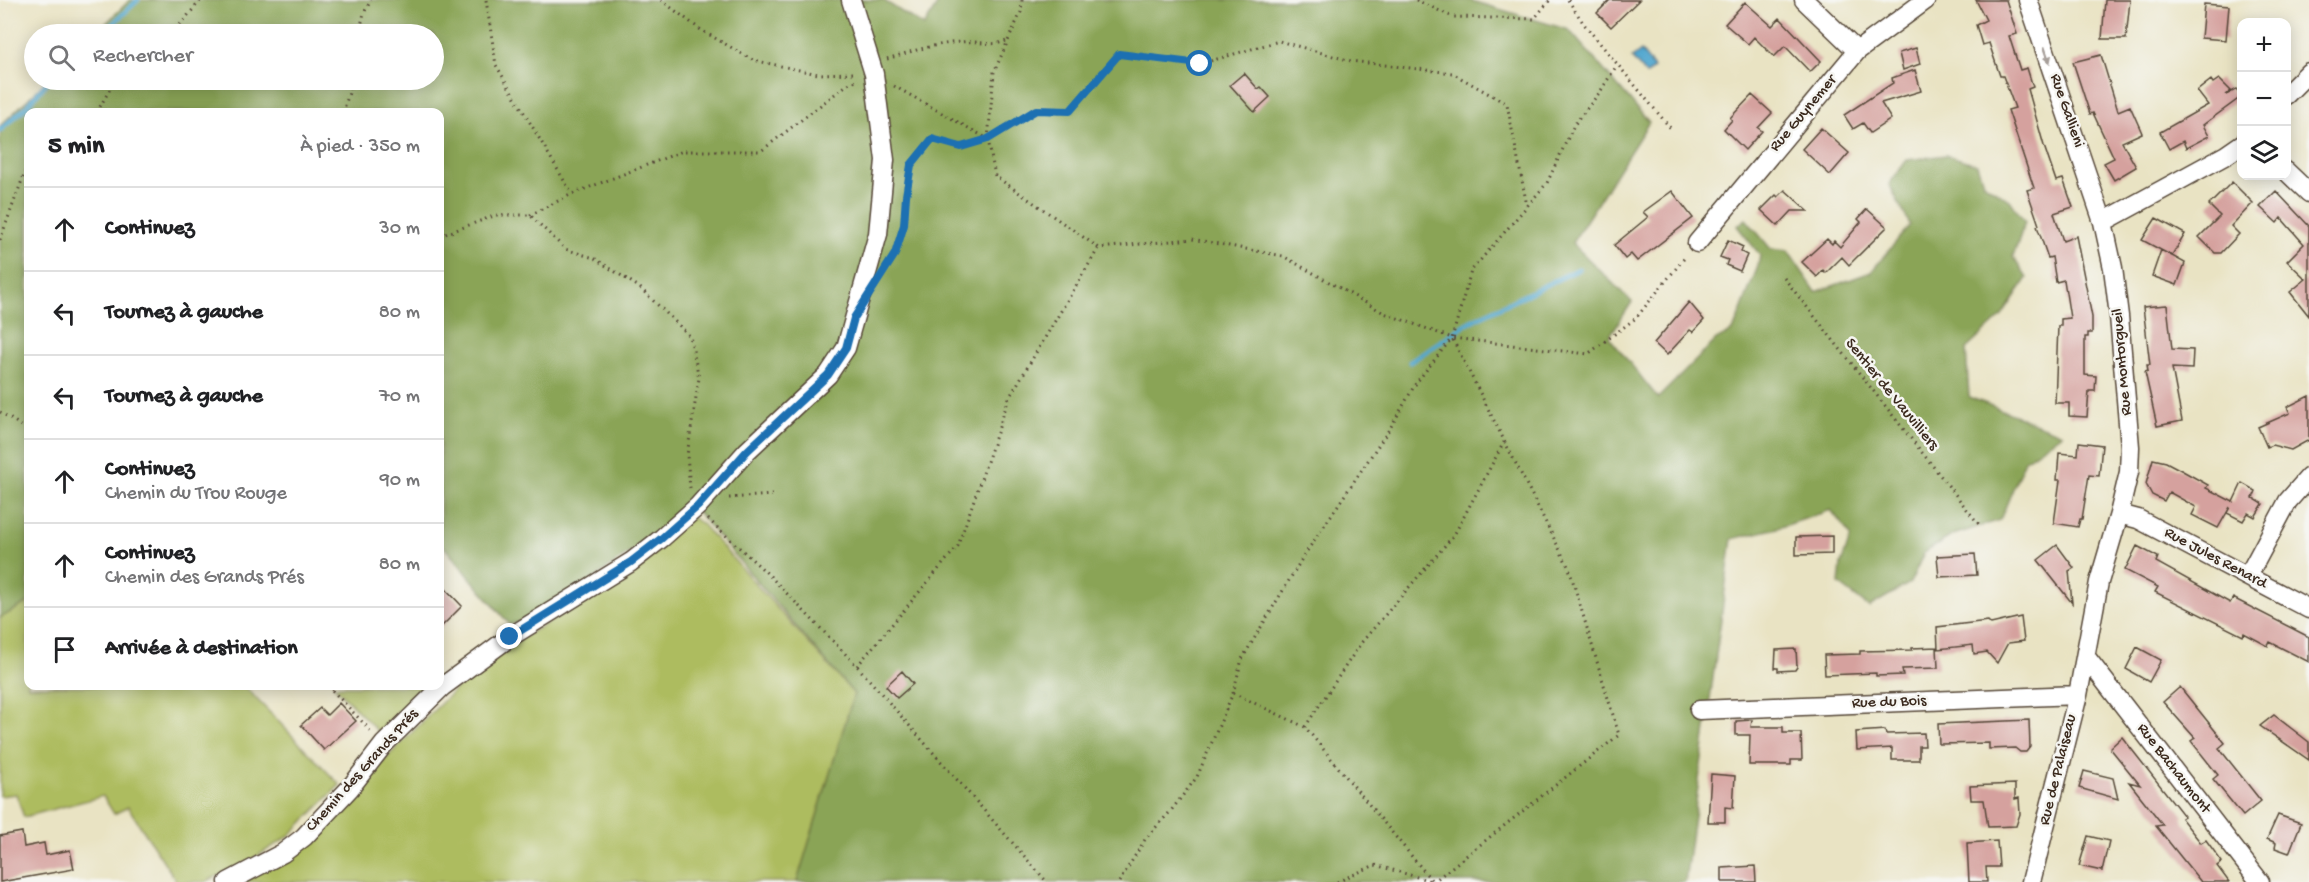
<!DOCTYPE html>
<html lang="fr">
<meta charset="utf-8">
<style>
:root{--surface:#fff;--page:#f2f2f2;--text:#202124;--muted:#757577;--line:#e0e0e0}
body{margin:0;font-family:"Gochi Hand",sans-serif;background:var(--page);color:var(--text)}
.controls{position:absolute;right:18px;top:18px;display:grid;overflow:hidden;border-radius:12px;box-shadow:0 3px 15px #0003}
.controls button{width:54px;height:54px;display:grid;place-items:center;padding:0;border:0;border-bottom:2px solid var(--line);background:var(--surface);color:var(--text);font:30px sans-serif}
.stop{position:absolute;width:18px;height:18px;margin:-14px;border:4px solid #1f6fb2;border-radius:50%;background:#fff}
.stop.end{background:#1f6fb2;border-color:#fff;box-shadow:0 2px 6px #0008}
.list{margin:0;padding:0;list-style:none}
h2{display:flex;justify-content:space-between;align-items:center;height:78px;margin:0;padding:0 24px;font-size:26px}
h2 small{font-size:20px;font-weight:400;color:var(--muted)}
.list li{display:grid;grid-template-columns:39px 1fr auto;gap:18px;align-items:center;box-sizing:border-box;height:84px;padding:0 24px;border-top:2px solid var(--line)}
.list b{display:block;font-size:22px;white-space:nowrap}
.list p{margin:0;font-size:20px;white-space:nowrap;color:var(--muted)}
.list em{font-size:20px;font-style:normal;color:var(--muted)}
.icon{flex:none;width:33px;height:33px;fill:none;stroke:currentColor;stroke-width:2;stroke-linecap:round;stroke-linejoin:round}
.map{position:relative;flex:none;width:2309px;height:882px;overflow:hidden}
.search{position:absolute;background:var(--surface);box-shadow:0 3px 15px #0003;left:24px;top:24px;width:420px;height:66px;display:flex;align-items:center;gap:15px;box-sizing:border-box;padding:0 21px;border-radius:33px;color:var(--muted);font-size:22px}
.panel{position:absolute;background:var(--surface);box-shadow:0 3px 15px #0003;left:24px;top:108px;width:420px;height:582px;border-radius:12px}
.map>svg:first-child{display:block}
</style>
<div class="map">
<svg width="2309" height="882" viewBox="0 0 2309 882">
<rect width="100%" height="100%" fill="#f6f6f2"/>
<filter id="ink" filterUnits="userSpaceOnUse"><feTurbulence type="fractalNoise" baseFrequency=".0167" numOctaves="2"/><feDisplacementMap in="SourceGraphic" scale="12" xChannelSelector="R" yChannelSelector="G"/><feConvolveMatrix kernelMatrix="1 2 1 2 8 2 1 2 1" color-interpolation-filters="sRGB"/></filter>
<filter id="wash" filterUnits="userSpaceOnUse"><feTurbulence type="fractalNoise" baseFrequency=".008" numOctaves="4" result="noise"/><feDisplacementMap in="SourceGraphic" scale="24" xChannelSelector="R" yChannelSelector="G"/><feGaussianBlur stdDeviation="1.35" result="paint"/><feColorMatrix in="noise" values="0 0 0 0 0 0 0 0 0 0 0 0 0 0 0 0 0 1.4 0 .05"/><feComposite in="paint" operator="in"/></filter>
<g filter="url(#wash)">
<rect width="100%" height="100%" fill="#e9e3c3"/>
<path fill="#adbc5f" stroke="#74733e" stroke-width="1.5" d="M692,517L702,524L854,694L797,882H243L312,833L485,659L613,585Z
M28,602V686H248L246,688L340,785L288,837L244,864L205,882H177L128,807L114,814L103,796L24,817L16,794L0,796V618Z
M334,686H430L380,734Z"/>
<path fill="#8aa456" stroke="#62673a" stroke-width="1.5" d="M130,0H883L924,26L940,0H1469L1569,30L1649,122L1572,243L1632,302L1609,337L1658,398L1716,340L1733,331L1758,266L1760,255L1737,226L1746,219L1771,249L1788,251L1816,292L1871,272L1910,225L1889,184L1907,160L1946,155L1977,164L1983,183L2010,200L2025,222L2013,257L2027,278L2002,316L1966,349L1969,397L2062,434L2025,460L2000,520L1953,535L1924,553L1910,583L1869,607L1839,584L1841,564L1851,536L1831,510L1781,527L1732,539L1685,882H797L854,694L693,507L554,607L510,625L440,542V112H28V602L0,618V126L48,80H434V34H95Z"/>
<path fill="#53a7cf" stroke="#476876" stroke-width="1.5" d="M1641,51L1654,68L1646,75L1632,58Z"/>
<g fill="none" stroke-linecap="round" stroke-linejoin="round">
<path stroke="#53a7cf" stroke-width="5" d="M102,34L138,0
M0,130L25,108L49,80
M1410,362L1469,322L1579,269"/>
</g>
<g id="blocks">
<path fill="#d5a19e" d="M1610,0H1639L1611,27L1597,13Z
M1976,0H2006L2017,34L2009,36L2020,70L2027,68L2033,87L2028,89L2044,146L2056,181L2063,179L2073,207L2054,213L2063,241L2076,236L2092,317V333H2088V337H2085V375L2096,376L2095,391H2089L2087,417L2069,416V403H2055L2058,326H2061V319L2070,318L2064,280L2056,282L2052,257L2048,258L2037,226L2039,225L2027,190L2034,188L2008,110L2015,108L2003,76H2000L1989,43L1982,45L1976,25L1986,20Z
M2105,0H2130L2126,39H2102Z
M1745,2L1772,26L1780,18L1821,61L1810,72L1785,46L1774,57L1754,37L1748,44L1725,24Z
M2204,4L2229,6L2226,40L2201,38Z
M1916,48L1920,64L1903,70L1899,53Z
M2101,55L2118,111L2130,106L2142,133L2122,142L2136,167L2114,180L2104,163L2114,158L2093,113L2090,114L2073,62Z
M1915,70L1921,91L1881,103L1891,119L1870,133L1863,123L1853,129L1844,115L1893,83L1892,78Z
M1244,73L1258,89L1261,87L1270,97L1254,112L1230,85Z
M2219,79L2231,91L2226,95L2237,89L2241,97L2203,125L2209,136L2186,148L2183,141L2169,149L2160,132L2208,105L2197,91L2211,80L2213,83Z
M1752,95L1772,113L1758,128L1762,131L1745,150L1724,129L1732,120L1730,118Z
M1821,128L1849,153L1830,175L1802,149Z
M2232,182L2253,203L2231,226L2239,234L2221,253H2215L2199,237L2220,216L2209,205Z
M1785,190L1808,211H1792L1778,226L1761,210L1776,195L1778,197Z
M1672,191L1693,218L1637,261L1631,254L1625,259L1614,245L1648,217L1643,212Z
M2276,191L2309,226V316L2290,292L2306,279L2287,261L2304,244L2281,218L2277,223L2260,207Z
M1867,209L1887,227L1849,265L1842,257L1826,273L1823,270L1817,277L1802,262L1827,239L1832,244L1834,241L1840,247L1861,222L1858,219Z
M2156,218L2185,234L2172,256L2185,263L2177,285L2152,276L2161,250L2172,256L2142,240Z
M1728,240L1743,247L1741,252L1747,255L1740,271L1726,265L1728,260L1720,257Z
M1689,302L1704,320L1693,332L1690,330L1667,355L1654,343Z
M2167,305L2172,349L2193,350L2192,369L2172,368L2182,421L2157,426L2145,372L2148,371L2147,365H2150L2143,307Z
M2309,396V440L2291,450L2272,445L2267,447L2258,427L2290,413L2287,407Z
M2079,442L2102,445L2099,476L2089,475L2082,519H2080L2078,527L2054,523L2060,480H2057L2059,453L2078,455Z
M2153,459L2166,462L2181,470L2208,485L2206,488L2233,502L2242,483L2256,491L2253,498L2263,504L2255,517L2248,513L2243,521L2227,513L2230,507L2218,528L2192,515L2196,507L2169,492L2164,501L2152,495L2146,484Z
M1832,536V554L1796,555V537Z
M2057,545L2074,568L2069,571L2072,603L2038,560Z
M2137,546L2158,557L2156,562L2230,603L2233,598L2309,637V662L2270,642L2268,646L2244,633L2243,636L2155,592L2158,587L2125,570Z
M1975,554L1977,575L1939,577L1937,556Z
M440,583L462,606L440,628Z
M2021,617L2024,641L2008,643L1997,663L1987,652L1974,654L1973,645L1938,649L1937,627L1988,621L1991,624Z
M1937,647L1938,668L1902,669L1903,675L1876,676V673L1825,675L1824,655L1860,654V651L1912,650V648Z
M2137,647L2161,660L2149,682L2126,669Z
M1796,649L1797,667L1795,670L1778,671V668H1775L1776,650Z
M902,671L913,684L897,698L886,686Z
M2180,687L2225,743L2219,748L2261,801L2243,816L2213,779L2218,775L2191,741L2195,738L2163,702Z
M339,703L356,721L324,750L301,725L320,708L327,715Z
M2274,715L2309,742V760L2260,726Z
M1752,720L1751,727H1783V733H1801L1802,760H1791V765H1749L1750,735H1736V721Z
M2029,720L2030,747L2026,752H2020L2015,748L1989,749V743L1939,744L1938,724Z
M1885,730L1886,734L1924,733L1925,746H1919V760H1892V748L1857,750L1856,732Z
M2122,737L2184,816L2181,818L2201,843L2206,840L2222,862L2217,866L2229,882H2201L2156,826L2163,825L2129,782L2140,785L2110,748Z
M2084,771L2113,778L2118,799L2079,788Z
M1711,774L1735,776L1733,808L1725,807V822H1708Z
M2015,784V799L2019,798L2020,814L2016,826L1988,827L1984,800H1971L1970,786Z
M2278,815L2301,823L2289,853L2275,848L2276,843L2267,839Z
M22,832L24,847L44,843L46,855L70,850L74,869L0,882V836Z
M2088,836L2109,841L2102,871L2079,866Z
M1997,841L1999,867H1986L1987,882H1969L1967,843Z
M1755,866L1756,882H1722V868Z"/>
</g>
</g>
<g filter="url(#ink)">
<use href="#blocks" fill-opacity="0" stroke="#554637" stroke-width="1.5"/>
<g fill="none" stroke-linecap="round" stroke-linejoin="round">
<g stroke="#554637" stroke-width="21">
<path id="minor" d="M1804,0L1857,51
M2028,0L2103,222L2113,268L2119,316L2130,447L2129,472L2119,514L2099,582L2078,695L2031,882
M2286,95L2309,72
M2286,171L2309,193
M2103,222L2226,155L2242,144
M1697,243L1857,51L1926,0
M2119,514L2138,519L2309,609
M2248,576L2288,501L2309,477
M2086,657L2260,882
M1699,710L2078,695
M228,882L283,853L304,837L350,788L384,744L442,687L510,637L631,562L662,538L698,506L747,451L828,375L846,348L878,234L885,160L874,74L851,0"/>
</g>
<path stroke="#554637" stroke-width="3" stroke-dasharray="1.5 4.5" stroke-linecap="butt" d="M486,0L496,65L572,194
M661,0L701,30L753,60L818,74L854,73
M1416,0L1453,17L1534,19L1550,0
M1568,0L1584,24L1672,130
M172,34L201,0
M359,34L364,13L371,0
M887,59C912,51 935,44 961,42C978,40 993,48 1008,40
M894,86L988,139L995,176L1099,248L1192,239L1283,256L1384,313L1452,338L1588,354L1636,318L1686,256
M97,112L114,82L118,80
M343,112L353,80
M988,139L1036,110L1070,111L1119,54L1200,64L1279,41L1351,61L1452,73L1507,104L1527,206
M530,215L572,194L683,151H761L848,84L856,81
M440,236L496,215H530L565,249L594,258L639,287L690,336L699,378L687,455L690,488
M0,240L28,164
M890,262C911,231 899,197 911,166C915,156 925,147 931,139L961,147L988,139L994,72L1021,12L1022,0
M1784,278L1981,527
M0,412L28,430
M729,498L772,495
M708,519L769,575L857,666L1047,882
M857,666L958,546L1009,398L1098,249
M328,686L372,732
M1233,693L1305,727L1433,882
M1305,727L1361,643L1454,535L1504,442
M1119,882L1146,838L1170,812L1197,777L1233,693L1242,659L1303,557L1392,425L1416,383L1452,338L1471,271L1547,183L1574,125L1600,92L1617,65
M1337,882L1375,865L1431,881
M1433,882L1619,735L1569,568L1452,338"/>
<use href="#minor" stroke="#fff" stroke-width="18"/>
</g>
<defs><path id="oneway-solid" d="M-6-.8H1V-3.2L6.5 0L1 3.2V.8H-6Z" transform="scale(1.5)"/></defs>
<use fill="#a79f9a" href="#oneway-solid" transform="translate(2047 55) rotate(71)"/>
</g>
<g fill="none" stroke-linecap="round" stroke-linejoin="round" filter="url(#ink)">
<path stroke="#1f6fb2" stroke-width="8" d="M510,637L631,562L662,538L698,506L747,451L828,375L846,348L854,318L895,254L904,225L906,196L911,165L932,139L961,147L988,139L1036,110L1070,111L1119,54L1200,64"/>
</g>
<g text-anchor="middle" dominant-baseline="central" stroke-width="5" stroke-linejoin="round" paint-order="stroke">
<g font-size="16" fill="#3b2a1e" stroke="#f6f6f2">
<text transform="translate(2066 111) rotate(71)">Rue Gallieni</text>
<text transform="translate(1804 114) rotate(-50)">Rue Guynemer</text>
<text transform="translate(2123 362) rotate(-95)">Rue Montorgueil</text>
<text transform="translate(1891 395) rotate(51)">Sentier de Vauvilliers</text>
<text transform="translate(2215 559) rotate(28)">Rue Jules Renard</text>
<text transform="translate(1889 703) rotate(-2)">Rue du Bois</text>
<text transform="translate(2173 769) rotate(52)">Rue Bachaumont</text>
<text transform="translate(2059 770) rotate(-76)">Rue de Palaiseau</text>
<text transform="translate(363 771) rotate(-48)">Chemin des Grands Prés</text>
</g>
</g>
</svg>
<div class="controls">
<button>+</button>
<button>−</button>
<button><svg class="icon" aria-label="layers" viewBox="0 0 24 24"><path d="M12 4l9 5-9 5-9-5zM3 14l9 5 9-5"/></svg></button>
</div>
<div class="stop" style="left:1200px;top:64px"></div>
<div class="stop end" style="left:510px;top:637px"></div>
<div class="search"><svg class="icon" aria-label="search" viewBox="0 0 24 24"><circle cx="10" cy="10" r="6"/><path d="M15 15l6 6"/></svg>Rechercher</div>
<section class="panel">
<h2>5 min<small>À pied · 350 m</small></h2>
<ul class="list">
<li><svg class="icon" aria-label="ahead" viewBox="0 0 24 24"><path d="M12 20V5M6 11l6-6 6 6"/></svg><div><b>Continuez</b></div><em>30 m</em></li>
<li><svg class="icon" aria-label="left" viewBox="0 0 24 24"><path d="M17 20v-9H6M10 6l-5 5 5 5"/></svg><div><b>Tournez à gauche</b></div><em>80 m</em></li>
<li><svg class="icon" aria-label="left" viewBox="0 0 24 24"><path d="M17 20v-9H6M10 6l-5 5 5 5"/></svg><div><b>Tournez à gauche</b></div><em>70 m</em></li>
<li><svg class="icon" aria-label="ahead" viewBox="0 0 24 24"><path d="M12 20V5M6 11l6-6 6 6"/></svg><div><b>Continuez</b><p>Chemin du Trou Rouge</p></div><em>90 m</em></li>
<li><svg class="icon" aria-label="ahead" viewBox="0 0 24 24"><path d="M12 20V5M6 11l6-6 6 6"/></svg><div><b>Continuez</b><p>Chemin des Grands Prés</p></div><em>80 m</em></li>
<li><svg class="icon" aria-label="arrive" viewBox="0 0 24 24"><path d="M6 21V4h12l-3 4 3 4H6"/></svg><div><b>Arrivée à destination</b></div></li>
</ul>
</section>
</div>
